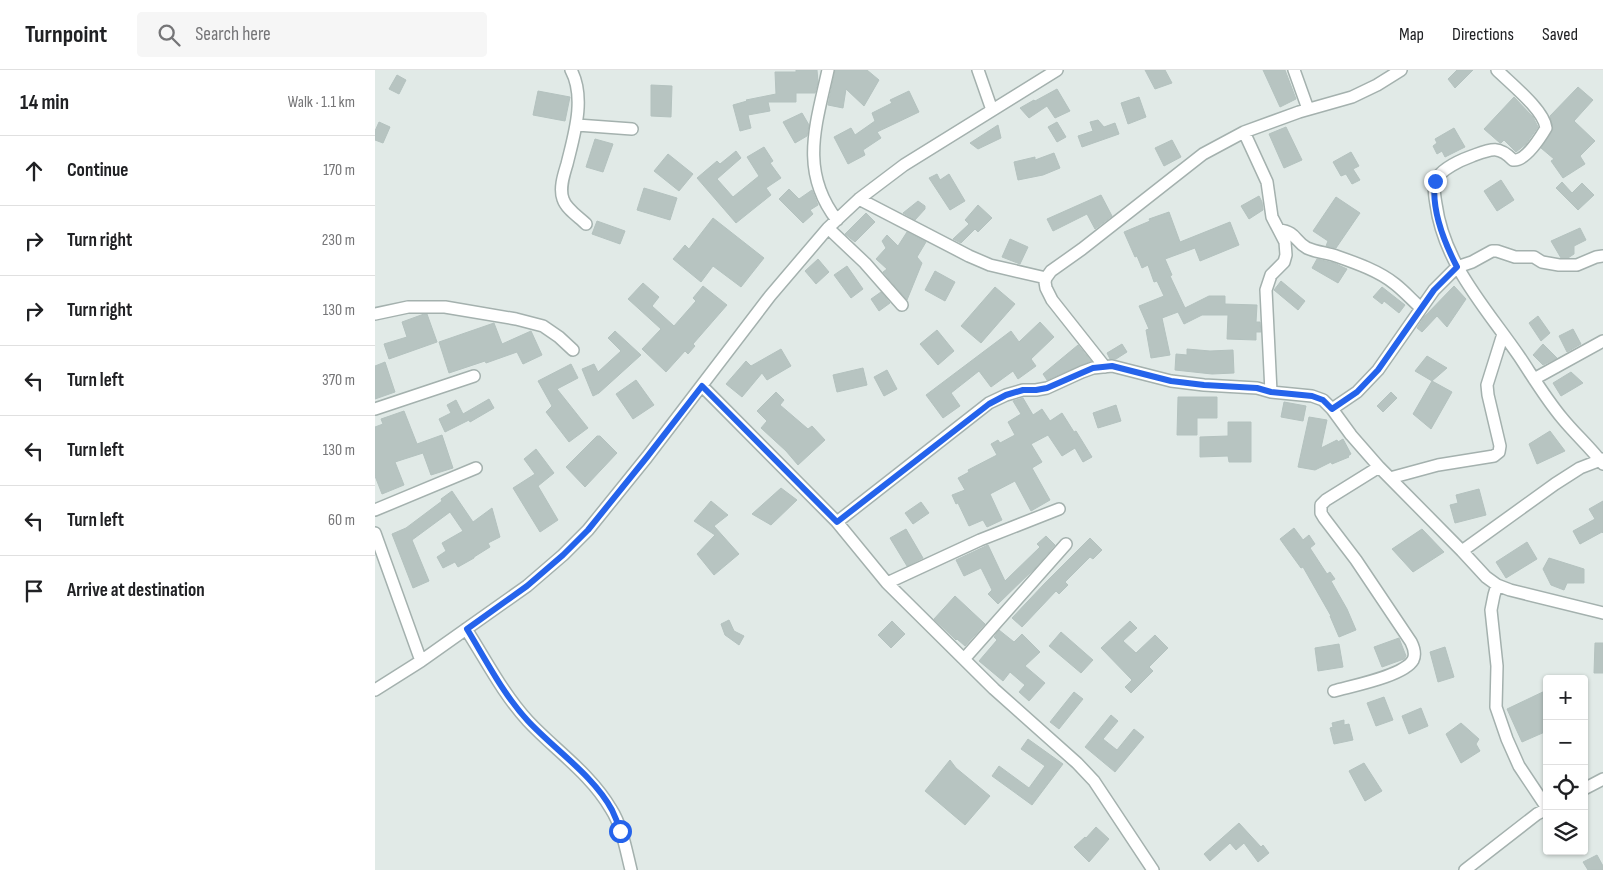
<!DOCTYPE html>
<meta charset="utf-8">
<style>
:root{--surface:#fff;--page:#f6f6f6;--text:#202124;--muted:#757577;--line:#e0e0e0}
body{margin:0;font-family:"Sofia Sans Condensed",sans-serif;background:var(--page);color:var(--text)}
.controls{position:absolute;right:15px;bottom:15px;display:grid;overflow:hidden;border-radius:5px;box-shadow:0 1px 4px #0004}
.controls button{width:45px;height:45px;display:grid;place-items:center;padding:0;border:0;border-bottom:1px solid var(--line);background:var(--surface);color:var(--text);font:25px sans-serif}
.stop{position:absolute;width:15px;height:15px;margin:-11px;border:4px solid #2563eb;border-radius:50%;background:#fff}
.stop.end{background:#2563eb;border-color:#fff;box-shadow:0 1px 5px #0008}
.list{margin:0;padding:0;list-style:none}
h2{display:flex;justify-content:space-between;align-items:center;height:65px;margin:0;padding:0 20px;font-size:21px}
h2 small{font-size:16px;font-weight:400;color:var(--muted)}
.list li{display:grid;grid-template-columns:32px 1fr auto;gap:15px;align-items:center;box-sizing:border-box;height:70px;padding:0 20px;border-top:1px solid var(--line)}
.list b{display:block;font-size:19px;white-space:nowrap}
.list em{font-size:16px;font-style:normal;color:var(--muted)}
.icon{flex:none;width:28px;height:28px;fill:none;stroke:currentColor;stroke-width:2;stroke-linecap:round;stroke-linejoin:round}
.map{position:relative;flex:none;width:1228px;height:800px;overflow:hidden}
header{display:flex;align-items:center;gap:30px;box-sizing:border-box;height:70px;padding:0 25px;background:var(--surface);border-bottom:1px solid var(--line)}
header strong{font-size:24px}
nav{display:flex;gap:28px;margin-inline-start:auto;font-size:18px}
.search{width:350px;height:45px;background:var(--page);display:flex;align-items:center;gap:12px;box-sizing:border-box;padding:0 18px;border-radius:5px;color:var(--muted);font-size:19px}
main{display:flex}
aside{flex:1;background:var(--surface)}
.map>svg:first-child{display:block}
</style>
<header>
<strong>Turnpoint</strong>
<div class="search"><svg class="icon" aria-label="search" viewBox="0 0 24 24"><circle cx="10" cy="10" r="6"/><path d="M15 15l6 6"/></svg>Search here</div>
<nav><a>Map</a><a>Directions</a><a>Saved</a></nav>
</header>
<main>
<aside>
<h2>14 min<small>Walk · 1.1 km</small></h2>
<ul class="list">
<li><svg class="icon" aria-label="ahead" viewBox="0 0 24 24"><path d="M12 20V5M6 11l6-6 6 6"/></svg><div><b>Continue</b></div><em>170 m</em></li>
<li><svg class="icon" aria-label="right" viewBox="0 0 24 24"><path d="M7 20v-9h11M14 6l5 5-5 5"/></svg><div><b>Turn right</b></div><em>230 m</em></li>
<li><svg class="icon" aria-label="right" viewBox="0 0 24 24"><path d="M7 20v-9h11M14 6l5 5-5 5"/></svg><div><b>Turn right</b></div><em>130 m</em></li>
<li><svg class="icon" aria-label="left" viewBox="0 0 24 24"><path d="M17 20v-9H6M10 6l-5 5 5 5"/></svg><div><b>Turn left</b></div><em>370 m</em></li>
<li><svg class="icon" aria-label="left" viewBox="0 0 24 24"><path d="M17 20v-9H6M10 6l-5 5 5 5"/></svg><div><b>Turn left</b></div><em>130 m</em></li>
<li><svg class="icon" aria-label="left" viewBox="0 0 24 24"><path d="M17 20v-9H6M10 6l-5 5 5 5"/></svg><div><b>Turn left</b></div><em>60 m</em></li>
<li><svg class="icon" aria-label="arrive" viewBox="0 0 24 24"><path d="M6 21V4h12l-3 4 3 4H6"/></svg><div><b>Arrive at destination</b></div></li>
</ul>
</aside>
<div class="map">
<svg width="1228" height="800" viewBox="0 0 1228 800">
<rect width="100%" height="100%" fill="#e1eae7"/>
<path fill="#b7c4c1" stroke="#b4c2bf" d="M421,0H442L443,12L440,23H421V32H393L395,41L373,45L376,58L365,61L358,35L372,31L371,30L401,24L400,2H421Z
M460,0H492L504,10L489,36L471,19L468,38L453,35Z
M770,0H790L797,13L780,19Z
M888,0H910L921,29L905,37Z
M1082,0H1098L1080,18L1073,9Z
M22,5L31,10L24,24L14,19Z
M276,15L297,16L296,47L276,46Z
M1203,17L1218,30L1199,51L1220,71L1205,86L1210,94L1188,108L1176,91L1179,89L1166,78L1178,59L1175,46Z
M682,19L695,41L680,48L672,36L654,48L645,38L659,30L660,31Z
M163,21L195,27L190,51L158,45Z
M534,21L544,42L502,62L506,68L488,80L490,85L473,94L459,67L476,58L480,65L500,51L497,43L517,33L515,30Z
M764,27L771,47L753,54L746,33Z
M1139,27L1158,47L1163,57L1151,74L1141,82L1129,70L1126,73H1125L1109,59Z
M427,43L434,55L432,66L420,73L408,52Z
M723,50L729,57L740,53L744,64L707,77L703,66L718,61L715,52Z
M4,52L15,57L8,73L0,70V61Z
M682,52L691,67L682,72L673,57Z
M623,55L626,68L603,79L595,73Z
M911,57L927,90L909,98L894,64Z
M1079,58L1090,77L1070,87L1067,81L1062,84L1058,76L1062,73L1060,69Z
M220,69L238,74L228,102L211,97Z
M797,70L806,87L789,96L780,78Z
M389,77L398,91L395,93L406,108L391,118L396,125L361,153L322,108L342,91L345,94L361,81L366,88L342,109L358,127L384,106L372,87Z
M976,82L984,96L978,99L985,110L977,114L971,104L966,106L958,92Z
M679,83L685,98L668,105L643,110L639,92L660,87V90Z
M293,84L318,104L304,121L279,101Z
M562,104L565,110L574,104L590,131L575,140L554,108Z
M1126,110L1139,130L1122,141L1109,121Z
M1187,112L1197,123L1207,113L1219,125L1203,140L1181,118Z
M269,118L302,128L295,150L262,140Z
M414,119L424,129L437,120L443,135L435,140L438,144L428,153L404,129Z
M726,125L737,146L720,159L712,144L678,161L672,149Z
M884,126L887,132L888,140L874,149L866,136Z
M961,127L985,143L961,178L951,176L953,171L938,161Z
M543,131L550,136V139L540,150L528,143Z
M603,135L617,148L603,162L600,159L586,173L578,169L594,154L590,150Z
M794,142L805,172L855,152L864,175L825,191L820,178L790,189L797,205L795,206L810,238L834,226H850V234L882,235L881,252H885L886,262H881V270L852,269L853,245H827L809,254L803,242L787,248L795,285L776,288L771,260L774,259L764,236L789,226L782,211L779,212L773,195L767,198L762,186L760,187L749,162L775,151L774,149Z
M491,143L500,152L480,172L470,164Z
M338,148L389,188L366,217L338,196L326,212L298,189L310,175L314,179Z
M222,151L250,161L245,174L217,164Z
M1205,158L1211,170L1199,176V184L1193,188H1186L1176,171Z
M532,162L551,172L542,187L547,193L532,230L508,202L512,199L501,189L511,178L507,171L512,165L523,176Z
M635,169L653,177L645,194L627,187Z
M443,189L454,202L441,214L430,201Z
M942,189L959,193L972,199L963,213L937,198Z
M472,196L488,219L476,228L459,205Z
M560,201L580,212L570,231L550,220Z
M906,211L930,231L923,240L899,220Z
M268,213L284,227L277,236L299,256L321,231L318,228L328,216L352,235L318,274L320,276L313,284L310,281L291,302L267,279L286,259L253,229Z
M1079,216L1091,229L1072,257L1062,246L1047,262L1042,258L1049,247Z
M620,217L640,234L606,273L586,256Z
M1007,217L1030,235L1024,243L1009,231L1007,234L998,227Z
M506,222L515,233L504,241L496,229Z
M49,244H52L62,272L14,289L9,274L32,267L27,252Z
M1163,246L1175,263L1166,271L1154,253Z
M665,252L679,267L656,289L661,296L643,309L638,301L616,317L604,301L576,323L585,336L568,348L551,325L636,261L644,272Z
M119,253L127,274L156,261L167,285L148,294L142,282L111,293L110,291L74,303L64,272Z
M1198,259L1206,274L1192,282L1184,266Z
M562,260L579,281L563,295L545,274Z
M240,261L266,285L224,323L218,326L207,299L219,294L223,302L246,281L233,268Z
M747,274L752,282L741,289H735L732,283Z
M1168,274L1182,288L1168,295L1158,285Z
M703,275L716,291L672,310L668,304Z
M406,279L416,296L392,310L387,303L367,327L351,314L371,291L376,296Z
M812,279L835,281L858,280L859,303L837,304L800,300L801,284L812,285Z
M1052,286L1072,298L1057,311L1040,301Z
M10,292L20,322L0,329V296Z
M196,294L203,308L182,319L213,358L194,372L171,342L177,336L163,311Z
M488,298L492,315L462,322L458,305Z
M512,300L522,319L509,326L499,307Z
M1196,302L1208,313L1186,326L1178,313Z
M261,310L279,335L258,349L241,324Z
M1057,311L1077,322L1056,359L1038,344Z
M401,322L409,330L405,335L433,359L437,356L450,370L423,395L411,381L386,358L392,351L382,341Z
M1016,322L1022,328L1008,342L1002,336Z
M803,327H842V348H822V365H802Z
M648,328L658,345L667,339L675,351L687,343L699,362L701,361L717,387L708,392L700,378L687,386L673,365L656,374L667,392L657,398L675,430L656,441L640,411L615,424L627,450L612,457L608,450L594,456L583,433L581,434L577,425L590,420L583,408L594,402L593,400L622,385L616,374L623,370L625,373L640,365L633,352L646,344L638,331Z
M114,329L119,338L95,352L94,350L70,362L64,349L76,343L72,335L81,330L88,344Z
M909,332L931,336L928,351L906,347Z
M741,335L746,351L723,358L718,343Z
M29,341L42,374L67,365L78,398L56,405L48,383L20,392L29,415L7,424L0,406V357L8,354L6,349Z
M934,347L952,350L946,378L962,370L963,372L968,369L976,384L973,386L974,387L957,394L956,392L940,400L923,397Z
M853,352H876V392H854L853,386L825,387V367L853,366Z
M1175,361L1190,381L1162,394L1154,374Z
M222,366H225L242,383L210,417L191,397Z
M161,379L179,403L163,416L183,450L165,462L138,418L160,404L149,389Z
M406,418L422,430L396,455L377,444Z
M1104,419L1111,445L1080,453L1075,435L1083,433L1081,425Z
M77,421L98,452L117,438L125,467L113,473L115,477L99,487V488L83,497L80,492L68,498L62,487L71,481L67,473L88,461L75,442L37,470L54,511L38,518L17,464L31,458L67,431L66,429Z
M336,431L353,445L339,456L364,484L339,505L322,484L340,465L319,451Z
M1228,431V463L1227,462L1205,474L1198,461L1220,449L1214,439Z
M546,432L554,443L538,454L530,443Z
M919,458L928,470L934,465L940,474L935,478L952,504L955,502L960,509L956,511L972,539L981,560L964,567L955,546H956L928,497L926,498L905,469Z
M531,459L548,488L532,496L515,468Z
M1047,459L1069,482L1038,502L1017,479Z
M671,466L680,475L660,498L623,534L613,524L617,520L606,498L589,506L581,490L613,475L630,511L665,477L662,474Z
M715,468L727,480L718,489L715,487L690,512L693,515L684,524L681,521L647,557L637,548L670,513Z
M1152,472L1162,489L1131,508L1121,492Z
M1174,488L1209,499V513H1192L1189,520L1176,515L1168,499Z
M580,526L610,554L590,576L582,569L581,570L559,549Z
M354,550L359,561L369,566L364,575L350,565L346,554Z
M517,551L530,564L516,578L503,565Z
M755,551L762,558L748,571L761,583L780,565L793,578L774,597L778,601L756,623L750,617L757,610L726,578Z
M624,560L639,572L647,564L665,582L650,596L670,613L654,631L644,622L650,615L635,602L628,611L604,591L622,570L619,567Z
M686,562L718,590L706,603L674,576Z
M1024,568L1031,586L1029,589L1007,597L999,577Z
M1220,573H1228V603H1219Z
M964,574L968,597L943,601L940,578Z
M1070,577L1079,607L1063,612L1055,582Z
M1172,620V661L1147,672L1132,639Z
M699,622L708,629L684,659L675,652Z
M1009,627L1018,650L1001,656L992,633Z
M1046,638L1053,656L1034,664L1027,646Z
M736,645L743,651L728,669L742,680L759,659L769,667L740,702L710,677Z
M969,650V655L974,654L978,670L959,674L955,658L958,657L957,653Z
M1086,653L1104,669L1101,674L1105,681L1086,693L1071,664Z
M653,669L688,694L657,735L617,706L624,696L654,718L670,696L646,679Z
M575,690L581,698L615,726L590,755L550,721Z
M989,693L1007,721L990,731L974,701Z
M864,753L886,777L888,775L894,783L883,792L869,773L861,780L855,773L835,791L829,784Z
M721,757L734,769L714,792L699,777L710,767L711,768Z
M1222,785L1228,796V800H1213L1208,792Z"/>
<g fill="none" stroke-linecap="round" stroke-linejoin="round">
<g stroke="#a4b1ae" stroke-width="14">
<path id="minor" d="M196,0C211,28 199,65 192,94C189,104 184,118 188,129C191,139 204,147 211,154
M453,0C441,55 424,101 462,150
M603,0L617,40
M919,0L933,39
M1122,0C1135,13 1169,40 1171,58C1165,68 1150,92 1138,90C1123,75 1116,79 1097,86C1086,90 1066,99 1060,111C1058,117 1060,128 1061,134C1069,194 1111,238 1144,286C1158,307 1171,329 1187,348C1200,364 1215,377 1228,394
M202,55L257,59
M869,62L892,112L897,147L910,172L911,185L909,192L896,205L891,220L896,322
M484,129L594,186L615,195L671,208
M453,158L490,193L527,235
M904,160C922,162 919,171 932,178C941,182 952,183 961,186C981,193 1004,201 1020,214C1029,221 1037,230 1046,238
M0,244L33,237H70L141,249L168,256L184,267L198,280
M730,297L677,230L671,218L670,212L671,208L676,201L707,179L828,84L869,62L924,42L977,27L1002,15L1026,0
M1159,309L1228,271
M327,316L462,452L512,513L619,619L702,693L719,711L778,800
M0,339L99,306
M957,339L982,322L1003,300L1059,220L1082,197L1097,192L1117,181H1122L1140,187H1159L1167,192L1184,195H1202L1221,187L1228,186
M1015,408L1063,395L1119,386L1124,382L1125,376L1113,325L1112,315L1128,264
M0,440L101,398
M462,452L614,333L631,325L648,320H661L672,318L707,302L718,298L737,296L796,311L829,315L882,318L896,322L937,326L948,330L957,339L976,365L1004,397L1087,481L1111,507L1122,515L1135,520L1228,543
M0,463L46,591
M1087,481L1180,414L1205,398L1228,389
M512,513L605,470L684,439
M1122,515L1119,525L1116,540L1122,596L1121,637L1132,669L1144,696L1172,738
M91,559C111,590 128,624 153,651C180,680 215,703 236,739C247,756 251,780 256,800
M589,589L691,474
M0,620L46,591L152,516L188,485L213,460L272,387L395,226L453,158L484,129L529,95L682,0
M959,621C976,616 1029,606 1038,590C1041,584 1039,578 1036,572L981,490L949,448L946,443V435L951,430L1004,397
M1209,719L1228,709
M1090,800L1162,744L1172,739"/>
</g>
<use href="#minor" stroke="#fff" stroke-width="11"/>
</g>
<g fill="none" stroke-linecap="round" stroke-linejoin="round">
<path stroke="#2563eb" stroke-width="6" d="M245,761C243,754 240,746 237,740C219,706 179,679 153,651C128,624 111,590 92,559L152,516L188,485L213,460L272,387L327,316L462,452L614,334L631,325L648,320H661L672,318L718,298L737,296L796,311L829,315L882,318L896,322L937,326L948,330L957,339L982,322L1003,300L1059,220L1082,197C1069,172 1056,140 1060,111"/>
</g>
</svg>
<div class="controls">
<button>+</button>
<button>−</button>
<button><svg class="icon" aria-label="locate" viewBox="0 0 24 24"><circle cx="12" cy="12" r="6"/><path d="M12 2v4M12 18v4M2 12h4M18 12h4"/></svg></button>
<button><svg class="icon" aria-label="layers" viewBox="0 0 24 24"><path d="M12 4l9 5-9 5-9-5zM3 14l9 5 9-5"/></svg></button>
</div>
<div class="stop" style="left:245px;top:761px"></div>
<div class="stop end" style="left:1060px;top:111px"></div>
</div>
</main>
